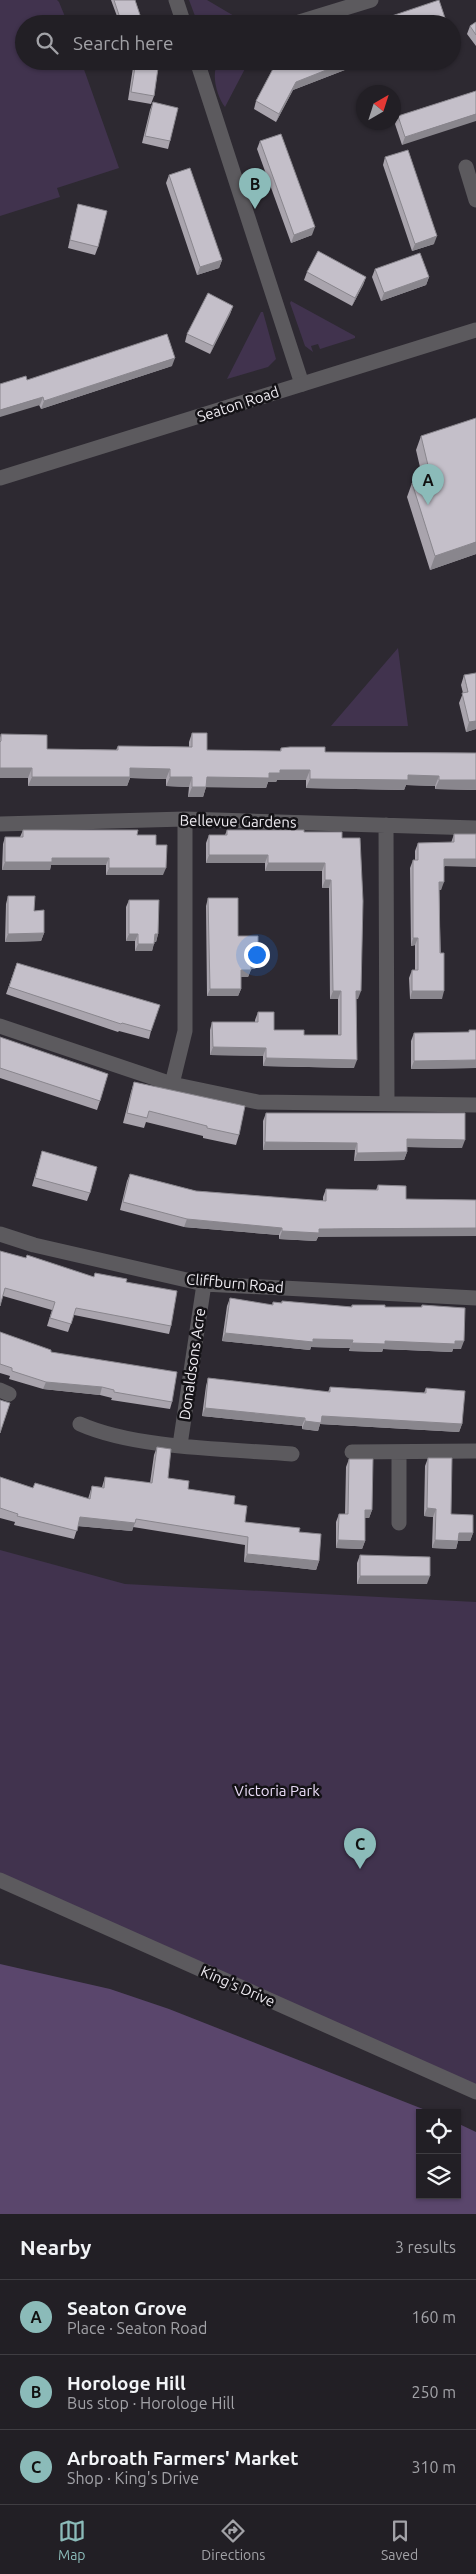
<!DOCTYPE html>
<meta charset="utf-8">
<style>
:root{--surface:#221f25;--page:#2e2c32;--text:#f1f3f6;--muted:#a2a2a7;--line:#3f3d42;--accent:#8bbbb9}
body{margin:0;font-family:Ubuntu,sans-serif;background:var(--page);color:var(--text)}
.controls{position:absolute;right:15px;bottom:15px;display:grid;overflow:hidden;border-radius:0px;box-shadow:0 1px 4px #0004}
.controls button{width:45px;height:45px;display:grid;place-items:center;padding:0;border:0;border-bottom:1px solid var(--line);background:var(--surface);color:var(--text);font:25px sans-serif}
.compass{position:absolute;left:356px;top:85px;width:45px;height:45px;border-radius:50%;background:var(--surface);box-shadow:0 1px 4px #0004;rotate:39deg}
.you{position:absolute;left:256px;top:954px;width:18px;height:18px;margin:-12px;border:4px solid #fff;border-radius:50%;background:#1a73e8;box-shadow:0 0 0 8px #1a73e833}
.badge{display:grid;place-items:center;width:32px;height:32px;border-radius:50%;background:var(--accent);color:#111;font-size:16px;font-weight:700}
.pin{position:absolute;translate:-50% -41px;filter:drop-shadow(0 1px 2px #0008)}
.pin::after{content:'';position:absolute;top:26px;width:18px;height:15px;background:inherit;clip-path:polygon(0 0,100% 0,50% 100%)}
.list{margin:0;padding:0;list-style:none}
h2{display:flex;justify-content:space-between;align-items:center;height:65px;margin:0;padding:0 20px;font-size:21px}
h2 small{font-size:16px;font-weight:400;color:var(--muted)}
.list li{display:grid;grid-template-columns:32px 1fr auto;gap:15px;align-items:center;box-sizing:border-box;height:75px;padding:0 20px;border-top:1px solid var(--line)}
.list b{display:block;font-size:19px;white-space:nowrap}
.list p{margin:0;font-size:16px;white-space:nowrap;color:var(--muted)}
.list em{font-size:16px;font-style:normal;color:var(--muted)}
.icon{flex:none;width:28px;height:28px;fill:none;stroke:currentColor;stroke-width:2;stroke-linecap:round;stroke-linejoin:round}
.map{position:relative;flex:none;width:476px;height:2214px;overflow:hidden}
.search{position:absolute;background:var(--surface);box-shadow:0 1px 4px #0004;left:15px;right:15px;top:15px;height:55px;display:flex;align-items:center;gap:12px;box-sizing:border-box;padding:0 18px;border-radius:28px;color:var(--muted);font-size:19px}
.sheet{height:290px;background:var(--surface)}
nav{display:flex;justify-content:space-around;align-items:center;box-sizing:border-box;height:70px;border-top:1px solid var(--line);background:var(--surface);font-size:14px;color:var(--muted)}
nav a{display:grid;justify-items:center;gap:2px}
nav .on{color:var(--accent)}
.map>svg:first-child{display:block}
</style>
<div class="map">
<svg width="476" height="2214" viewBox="0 0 476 2214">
<rect width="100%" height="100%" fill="#2d2931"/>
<path fill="#41334e" d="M0,0H57L59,2L68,24H24V61H81L119,168L57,188L60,197L0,216Z
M189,0H207L246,23L198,24Z
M219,61H249L225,107C217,97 210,73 219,61Z
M291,301L355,336V338L320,349L318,344L311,346L313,352L305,346L290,303Z
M261,312H263L276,359L268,367L227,379Z
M398,648L408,726H331Z
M0,1550L125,1584L476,1602V2093L0,1886Z"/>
<path fill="#5a466c" d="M0,1964L110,1989L169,2009L433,2113H420V2195H457V2123L476,2132V2214H0Z"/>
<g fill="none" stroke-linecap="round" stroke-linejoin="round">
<path stroke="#5c5a5e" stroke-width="15" d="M176,0L184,24
M293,24L371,0
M197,61L302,384
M466,167L476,200
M0,824L185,819L476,828
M386,825L387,1104
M0,1026L172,1084L258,1102L476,1105
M172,1084L185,1031V819
M0,1234L34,1245L204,1284L476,1298
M0,1390L9,1394
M80,1424C136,1449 229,1449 292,1454
M180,1445L204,1284
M352,1452L476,1451
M399,1452V1523
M0,1880L476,2092"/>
<path stroke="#5c5a5e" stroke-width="15" d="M0,478L476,330"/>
</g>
<path fill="#a9a4ad" d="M111,0H135L143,24H117L118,19Z
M476,22V46L467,34L470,26Z
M134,61H159L154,96L151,104L128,100Z
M368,61L293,90L276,122L254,109L256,101L275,65Z
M476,91L402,145L395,124L398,116Z
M153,102L170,141L168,149L142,143L150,110Z
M260,141L312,235L291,243L257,149Z
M385,157L434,244L412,251L383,165Z
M169,175L222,260L219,268L197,275L166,183Z
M78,204L98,247L95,255L68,248L76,212Z
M375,269L429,277L426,285L381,301L372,277Z
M307,272L366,277L363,285L352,306L304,280Z
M233,306L230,314L210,354L185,342L187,334Z
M172,366L41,409L27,380Z
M421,436L476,554L430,570L407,497L412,483L423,480L416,450Z
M464,675L476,729L466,732L459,703L463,693L461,685Z
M192,733L207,750L280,751L281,748L325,752L476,753V790L435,789V786L406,785L404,790L306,788V780H277L276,782H268L266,788L206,787L203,797H188L189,787L166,786V779L130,778L127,786H28V778H0V738L1,734L47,749L116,750L118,746L189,747V742Z
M23,830L137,835L156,845L163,875H106V865H51L50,870H2L3,844L5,837H20Z
M227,830L304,832L342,838L358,999H356L354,1068L263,1066V1056L210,1055V1030L212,1022H255V1020L258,1012L274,1030L304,1035H338V999H330L329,888H322V871H265V863H206V843L209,835H225Z
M454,834H476L444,867L441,890H439L442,999H410L409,978L412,970H415V945L411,946L410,868L413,860H415V851L418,843H451Z
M8,896L34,911L44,933L41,941L5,942L6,904Z
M208,898L258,962L255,969H251L248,977H241V989L238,996H207L206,906Z
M129,900L158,934L156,942H154L152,951H135V941H126V907Z
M17,963L151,1031L149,1039L119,1031L118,1032L6,994Z
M469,1030H476V1068L411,1069V1041L414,1033L469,1032Z
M0,1037L100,1101L97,1110L0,1078Z
M134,1082L239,1135L236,1145L203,1138V1136L146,1122L144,1128L123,1123L131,1092Z
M266,1113L462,1148L407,1147V1152L404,1160L354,1161L355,1150H263V1121Z
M42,1151L90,1193L87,1201L32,1186Z
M130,1174L196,1191L323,1201V1197L326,1189L376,1190L378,1185L406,1186L318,1237L316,1241L279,1239V1235L184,1227L120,1210L127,1181Z
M0,1251L94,1277L95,1273L126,1282L171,1326L169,1334L74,1315L68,1332L47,1326L52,1310L3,1296Z
M230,1298L272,1305L273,1302L281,1303L282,1301L351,1307L352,1305L385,1307H421L422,1305L461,1349H453L452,1352L383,1349L382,1352L349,1351L350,1348L311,1347L310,1350L222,1341L227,1306Z
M0,1332L51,1352L172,1402L170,1409L111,1400L112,1398L100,1395L43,1389L9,1379L10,1376L0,1373Z
M208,1378L328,1392L330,1387L424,1393L426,1388L462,1424L459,1432L320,1424L318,1431L302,1429V1426L202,1416L206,1386Z
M157,1447L168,1478L188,1489L234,1504L245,1522L299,1532L319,1561L316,1570L244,1562L245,1545L133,1527L132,1531L78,1526L74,1539L14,1525L15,1522L0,1518V1477L33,1488L88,1499L92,1486L102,1487L105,1477L150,1483L154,1455Z
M428,1458L451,1514L473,1533L470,1541H458L456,1549L432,1548L433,1517L424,1516L425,1466Z
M349,1459L372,1510L369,1518H365V1541L362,1549L336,1548V1522L339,1514H345L346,1467Z
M360,1555L427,1584H357V1563Z"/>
<path fill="#89868d" d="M349,61H368L293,90L276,122L279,114L296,82Z
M476,114V121L402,145L405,137Z
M315,227L312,235L291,243L294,235Z
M437,236L434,244L412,251L415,244Z
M222,260L219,268L197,275L200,267Z
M366,277L363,285L352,306L355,298Z
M429,277L426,285L381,301L384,293Z
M233,306L230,314L210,354L213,346Z
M175,358L172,366L41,409L44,401Z
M43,397L40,405L0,417V410Z
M476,542V554L430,570L435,556Z
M476,721V729L466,732L469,722Z
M0,768H32L28,778H0Z
M130,768L170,769L166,779L130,778L127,786H28L32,777Z
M280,770H310L306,780H277L276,782H268L266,788L203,787L207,777L269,773Z
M408,775L439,776L435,786L406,785L404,790L306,788L310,779Z
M170,777H192L189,787L166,786Z
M439,780H476V790L435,789Z
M192,787H206L203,797H188Z
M209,855H268L265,863H206Z
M52,858H109L106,865H51L50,870H2L5,862Z
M444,859H476V867L441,866Z
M268,863H325L322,871H265Z
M109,868H166L163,875H106Z
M325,880H331L329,888H322Z
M439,882H444L441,890H437Z
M44,933L41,941L5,942L8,934Z
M129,934H138L135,941H126Z
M155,934H158L156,942L152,941Z
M413,938H418L415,945L411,946Z
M138,944H154L152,951H135Z
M251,962H258L255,969H248Z
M241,970H251L248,977H238Z
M210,989H241L238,996H207Z
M333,991H341L338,999H330Z
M356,991H361L358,999H353Z
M412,991H444L442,999H410Z
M213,1047L266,1048L263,1056L210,1055Z
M266,1058L357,1060L354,1068L263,1066Z
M476,1060V1068L411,1069L414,1061Z
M407,1139L465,1140L462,1148L404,1147Z
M265,1142L357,1143L355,1150H263Z
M407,1152L404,1160L354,1161L357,1153Z
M187,1219L282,1228L279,1235L184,1227Z
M476,1228V1236L318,1237L316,1241L279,1239L282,1231L319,1229Z
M225,1333L313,1339L353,1340L350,1348L311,1347L310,1350L222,1341Z
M385,1341H464L461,1349H453L452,1352L383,1349L382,1352L349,1351L352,1343Z
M46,1382L102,1387L100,1395L43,1389Z
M205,1408L305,1418L302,1426L202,1416Z
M322,1416L462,1424L459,1432L320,1424L318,1431L302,1429L305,1421Z
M427,1508L436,1509L433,1517L424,1516Z
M365,1510H372L369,1518H362Z
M80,1517L135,1523L132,1531L77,1526Z
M459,1533H473L470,1541H456Z
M338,1540L365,1541L362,1549L336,1548Z
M435,1540L458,1541L456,1549L432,1548Z
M247,1554L319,1561L316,1570L244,1562Z
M360,1576H430L427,1584H357Z"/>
<path fill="#c4bfc9" stroke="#89868d" d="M114,0H135L143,24H117L119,15Z
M439,0L447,24H368Z
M476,22V35L470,26Z
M136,61H159L154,96L131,92Z
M286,61H349L296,82L279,114L256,101L275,65Z
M476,91V114L405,137L398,116Z
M153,102L178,108L170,141L145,136Z
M281,134L315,227L294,235L260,141Z
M408,150L437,236L415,244L385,157Z
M190,168L222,260L200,267L169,175Z
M78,204L107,211L98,247L70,240Z
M318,251L366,277L355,298L307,272Z
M420,253L429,277L384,293L375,269Z
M208,293L233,306L213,346L187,334Z
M167,334L175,358L44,401L43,397L0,410V384L26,376L27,380Z
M476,418V542L435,556L412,483L431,478L421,436Z
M476,673V721L469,722L462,693L468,692L464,675Z
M192,733H207V750L281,751V748L290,747H325V752L476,753V780H439V776L408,775V780L310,779V770H280V773H269V778L207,777L206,787H192V777H170V769L130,768V777H32V768H0V742L1,741V734L47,735V749L118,750V746L192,747Z
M23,830H138L137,835H156V845H167L166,868H109V858H52V862H5V837H23Z
M227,830H304V832H342V838H360L363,901L361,991H356L357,1060L266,1058V1048L213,1047L212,1022H258V1012H274V1030H304V1035H341V991H333L331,880H325V863H268V855H209V835H227Z
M454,834H476V859H444V882H439L440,953H444V991H412V970H418V938H413V860H418V843L454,842Z
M8,896H35L34,911L44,910V933L8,934Z
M208,898H238V936H258V962H251V970H241V989H210Z
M129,900H159L158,934H155L154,944H138V934H129Z
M17,963L160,1005L151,1031L122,1023L121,1024L9,987Z
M469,1030H476V1060L414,1061V1033L469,1032Z
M0,1037L108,1074L100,1101L0,1068Z
M134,1082L245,1106L239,1135L207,1128V1126L149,1111L147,1118L127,1113Z
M266,1113H465V1140L407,1139V1152L357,1153V1143L265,1142Z
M42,1151L97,1167L90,1193L35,1178Z
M130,1174L196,1191L326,1201V1189L378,1190V1185L406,1186V1199L476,1200V1228L319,1229V1233L282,1231V1228L187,1219L123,1202Z
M0,1251L26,1258L27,1255L94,1277L95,1273L127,1279L126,1282L177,1291L171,1326L76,1308L71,1324L50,1318L55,1302L5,1288L0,1306Z
M230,1298L273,1305V1302L282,1303V1301L352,1307V1305H385V1307H422V1305L465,1308L464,1341H455V1344L385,1341V1344L352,1343L353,1340L313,1339V1342L225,1333Z
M0,1332L51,1350V1352L177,1372L172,1402L114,1392V1390L102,1387L46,1382L12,1371V1368L0,1364Z
M208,1378L330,1392V1387L426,1393V1388L465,1391L462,1424L322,1416L321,1423L305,1421V1418L205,1408Z
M0,1400L10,1403L0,1433Z
M157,1447L171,1449L168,1478L189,1481L188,1489L235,1496L234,1504L247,1506L245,1522L300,1528L299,1532L321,1534L319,1561L247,1554L248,1537L136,1519L135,1523L80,1517L77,1531L17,1516L18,1514L0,1508V1477L33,1488L35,1483L90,1499L92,1486L104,1488L105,1477L152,1483Z
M428,1458H452L451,1514L473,1515V1533H459L458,1541L435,1540L436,1509L427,1508Z
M349,1459H373L372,1510H365V1541L338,1540L339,1514H348Z
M360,1555L430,1557V1576H360Z"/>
<g text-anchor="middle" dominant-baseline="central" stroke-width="5" stroke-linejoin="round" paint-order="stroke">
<g font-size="15" fill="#eeebf1" stroke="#141216">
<text transform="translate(238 404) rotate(-18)">Seaton Road</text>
<text transform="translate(238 821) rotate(1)">Bellevue Gardens</text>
<text transform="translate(235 1283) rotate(5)">Cliffburn Road</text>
<text transform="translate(192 1364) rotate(-82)">Donaldsons Acre</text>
<text transform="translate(238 1986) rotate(24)">King's Drive</text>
</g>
<g font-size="15" fill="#eadcf7" stroke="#141216">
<text x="277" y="1790">Victoria Park</text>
</g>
</g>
</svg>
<div class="controls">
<button><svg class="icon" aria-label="locate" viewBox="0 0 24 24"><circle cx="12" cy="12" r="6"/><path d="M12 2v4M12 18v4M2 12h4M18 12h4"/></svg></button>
<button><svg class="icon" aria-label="layers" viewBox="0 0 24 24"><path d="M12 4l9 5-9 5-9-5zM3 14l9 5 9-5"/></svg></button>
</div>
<svg class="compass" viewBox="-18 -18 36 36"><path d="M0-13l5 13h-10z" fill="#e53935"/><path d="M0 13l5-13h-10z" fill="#a2a2a7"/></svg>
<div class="you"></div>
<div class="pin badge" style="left:428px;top:505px">A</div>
<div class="pin badge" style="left:255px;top:209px">B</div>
<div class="pin badge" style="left:360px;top:1869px">C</div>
<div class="search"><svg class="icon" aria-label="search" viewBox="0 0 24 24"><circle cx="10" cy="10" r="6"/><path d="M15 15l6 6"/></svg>Search here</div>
</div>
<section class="sheet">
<h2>Nearby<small>3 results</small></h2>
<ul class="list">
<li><span class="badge">A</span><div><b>Seaton Grove</b><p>Place · Seaton Road</p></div><em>160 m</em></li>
<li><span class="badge">B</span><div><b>Horologe Hill</b><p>Bus stop · Horologe Hill</p></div><em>250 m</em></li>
<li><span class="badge">C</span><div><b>Arbroath Farmers' Market</b><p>Shop · King's Drive</p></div><em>310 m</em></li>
</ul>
</section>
<nav>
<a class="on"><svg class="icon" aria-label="map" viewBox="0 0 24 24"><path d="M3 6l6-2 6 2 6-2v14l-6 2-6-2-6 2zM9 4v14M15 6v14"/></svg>Map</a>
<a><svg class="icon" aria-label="directions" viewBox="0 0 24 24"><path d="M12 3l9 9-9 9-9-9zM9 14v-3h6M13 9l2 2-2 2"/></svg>Directions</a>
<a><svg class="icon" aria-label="saved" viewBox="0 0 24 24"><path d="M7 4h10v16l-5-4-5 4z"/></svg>Saved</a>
</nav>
